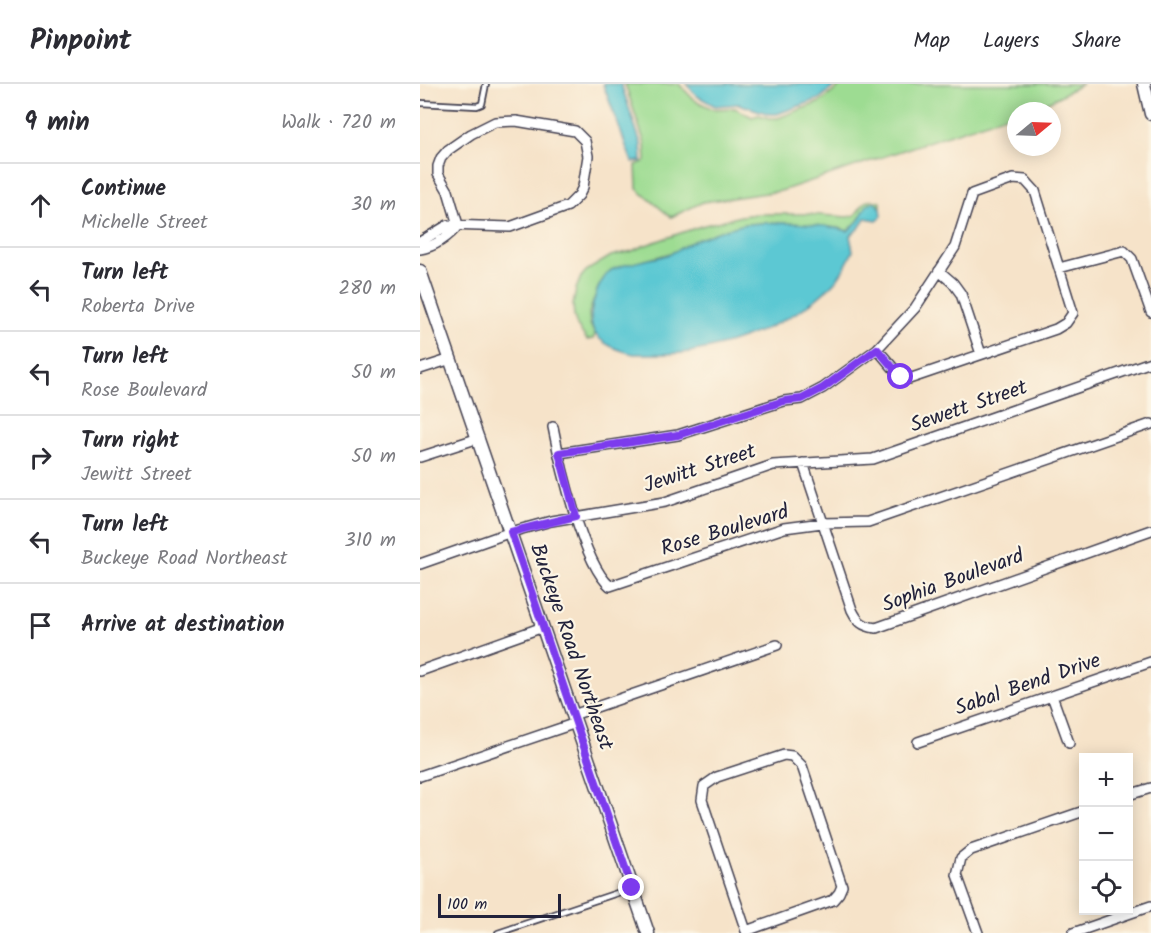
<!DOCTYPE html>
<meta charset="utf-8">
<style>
:root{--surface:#fff;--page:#f7f7f7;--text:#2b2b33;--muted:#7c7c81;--line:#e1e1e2}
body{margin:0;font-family:Kalam,sans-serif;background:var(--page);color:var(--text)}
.controls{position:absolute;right:18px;bottom:18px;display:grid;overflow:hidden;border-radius:0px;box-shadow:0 3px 15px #0003}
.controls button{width:54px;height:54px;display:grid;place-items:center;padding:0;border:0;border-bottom:2px solid var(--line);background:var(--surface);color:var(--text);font:30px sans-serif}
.compass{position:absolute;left:587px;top:18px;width:54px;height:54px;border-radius:50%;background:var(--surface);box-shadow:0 3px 15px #0003;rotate:71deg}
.scale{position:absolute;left:18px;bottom:15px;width:123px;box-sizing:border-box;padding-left:6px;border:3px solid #22223b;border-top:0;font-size:16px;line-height:21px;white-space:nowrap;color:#22223b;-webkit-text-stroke:4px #fcf5e5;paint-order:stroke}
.stop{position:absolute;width:18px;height:18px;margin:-14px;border:4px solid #7c3aed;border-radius:50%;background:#fff}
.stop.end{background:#7c3aed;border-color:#fff;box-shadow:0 2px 6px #0008}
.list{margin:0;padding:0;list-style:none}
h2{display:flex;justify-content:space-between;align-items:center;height:78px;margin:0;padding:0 24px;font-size:26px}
h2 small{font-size:20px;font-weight:400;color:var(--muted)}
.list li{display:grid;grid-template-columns:39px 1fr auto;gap:18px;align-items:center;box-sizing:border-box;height:84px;padding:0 24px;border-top:2px solid var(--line)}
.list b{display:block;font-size:22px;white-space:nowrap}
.list p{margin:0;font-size:20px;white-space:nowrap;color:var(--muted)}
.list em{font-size:20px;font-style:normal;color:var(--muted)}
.icon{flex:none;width:33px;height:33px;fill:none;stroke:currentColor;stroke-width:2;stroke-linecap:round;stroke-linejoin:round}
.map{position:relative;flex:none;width:731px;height:849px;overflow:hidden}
header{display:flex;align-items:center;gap:36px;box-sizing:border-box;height:84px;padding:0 30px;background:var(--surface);border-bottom:2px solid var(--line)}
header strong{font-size:28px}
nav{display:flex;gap:33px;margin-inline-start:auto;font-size:21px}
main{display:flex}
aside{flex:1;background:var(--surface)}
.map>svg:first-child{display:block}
</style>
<header>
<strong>Pinpoint</strong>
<nav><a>Map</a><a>Layers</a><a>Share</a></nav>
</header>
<main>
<aside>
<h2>9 min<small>Walk · 720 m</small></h2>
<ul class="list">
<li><svg class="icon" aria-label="ahead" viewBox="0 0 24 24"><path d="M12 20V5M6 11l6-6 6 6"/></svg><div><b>Continue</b><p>Michelle Street</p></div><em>30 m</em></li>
<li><svg class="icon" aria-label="left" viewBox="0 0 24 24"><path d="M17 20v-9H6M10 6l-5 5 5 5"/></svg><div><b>Turn left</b><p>Roberta Drive</p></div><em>280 m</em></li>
<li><svg class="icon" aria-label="left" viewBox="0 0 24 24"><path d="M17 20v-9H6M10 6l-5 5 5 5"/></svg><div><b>Turn left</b><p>Rose Boulevard</p></div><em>50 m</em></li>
<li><svg class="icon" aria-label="right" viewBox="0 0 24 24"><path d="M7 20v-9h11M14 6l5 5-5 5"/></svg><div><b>Turn right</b><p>Jewitt Street</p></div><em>50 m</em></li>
<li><svg class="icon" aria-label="left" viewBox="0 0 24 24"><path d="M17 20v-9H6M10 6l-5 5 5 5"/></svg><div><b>Turn left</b><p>Buckeye Road Northeast</p></div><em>310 m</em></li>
<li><svg class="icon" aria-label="arrive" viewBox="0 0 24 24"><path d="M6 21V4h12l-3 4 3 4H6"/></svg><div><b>Arrive at destination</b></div></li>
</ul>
</aside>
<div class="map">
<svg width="731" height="849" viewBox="0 0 731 849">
<rect width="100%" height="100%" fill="#fcf5e5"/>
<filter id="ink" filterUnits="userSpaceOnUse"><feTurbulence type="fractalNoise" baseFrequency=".0167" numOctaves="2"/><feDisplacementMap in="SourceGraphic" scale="12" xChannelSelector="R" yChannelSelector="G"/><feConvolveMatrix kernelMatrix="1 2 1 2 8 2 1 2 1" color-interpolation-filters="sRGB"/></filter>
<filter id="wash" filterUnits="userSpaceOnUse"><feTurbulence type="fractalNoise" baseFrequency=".008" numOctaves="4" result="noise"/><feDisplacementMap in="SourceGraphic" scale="24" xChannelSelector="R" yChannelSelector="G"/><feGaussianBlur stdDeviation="1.35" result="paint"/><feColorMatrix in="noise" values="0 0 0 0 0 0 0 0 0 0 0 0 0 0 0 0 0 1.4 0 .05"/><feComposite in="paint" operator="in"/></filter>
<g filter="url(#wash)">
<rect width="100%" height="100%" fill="#f6e3c9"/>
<path fill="#9ddc92" stroke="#607f66" stroke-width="1.5" d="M205,0H259L274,16L293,25L315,24L332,33L339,31L349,34H358L400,18L423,0H662L630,17L361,107L283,118L251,133L217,105L216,81L226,77L225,60Z
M451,116L461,118V124L458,121L428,147L419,144L346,139L326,140L265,161L258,167L191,186L178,204L169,229L170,240L175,251L173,255L167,256L157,242L154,232L153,221L156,205L161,193L166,187L191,172L212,167L223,162L281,142L321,132L336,130H385L428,133L435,131L445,118Z"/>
<path fill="#5cc8d3" stroke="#3f7587" stroke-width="1.5" d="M183,0H201L221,60L222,77L212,78Z
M266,0H417L399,15L357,30H349L319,20L295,22L277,12Z
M454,118L461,124L462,132L457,136L445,134L440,143L430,152L433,167C429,176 423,187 417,195C384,234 319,260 269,268C251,271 232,270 214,270C178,262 162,247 176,210C178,203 184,192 190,187C197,181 232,175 243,172C255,169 264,161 276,156C292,150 311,142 328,140C358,137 400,139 428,147L438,137L447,121Z"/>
</g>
<g filter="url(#ink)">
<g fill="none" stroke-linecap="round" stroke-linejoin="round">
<g stroke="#423f50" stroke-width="8">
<path id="service" d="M0,19L57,22L62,20L66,0
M78,849L212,804"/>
</g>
<g stroke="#423f50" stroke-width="12">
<path id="minor" d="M0,158L28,141L90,143L148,122L159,111L163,103L168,72L165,57L155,47L96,37L75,38L51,50L28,66L21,74L18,82V90L28,107L38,141
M0,165C14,163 30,152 38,141
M639,184L704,167L712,175L731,228
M519,187L533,199L541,210L561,270
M0,285L31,275
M133,343C140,379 163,480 190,502L364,444L402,439L448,438L731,340
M139,369L258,351L364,317L382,315L403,304L457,265L495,224L535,163L552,110L593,95L605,96L615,107L653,229L646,239L636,245L489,295L481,293L457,265
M0,373L59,354
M383,379L432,526C438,538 442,542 456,544L731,446
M0,480L91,448L131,437L245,418L353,381L453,375L731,278
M0,587L123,543
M632,612L649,659
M153,631L357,561
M498,658L731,578
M364,671L372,672L382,682L422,802L419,809L413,816L326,847L282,716L284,702L297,693Z
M0,692L156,639
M708,711L731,704
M558,849L537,791L541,774L551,766L664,727
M653,849L731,822"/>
</g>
<g stroke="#423f50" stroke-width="15">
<path id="tertiary" d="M724,0L731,30
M0,187L228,849"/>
</g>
<use href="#service" stroke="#fff" stroke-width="4.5"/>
<use href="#minor" stroke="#fff" stroke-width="9"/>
<use href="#tertiary" stroke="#fff" stroke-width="12"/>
</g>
</g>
<g fill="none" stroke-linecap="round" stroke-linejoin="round" filter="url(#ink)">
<path stroke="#7c3aed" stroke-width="8" d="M212,804L91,448L156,432L139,369L258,351L364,317L382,315L403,304L457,265L481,293"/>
</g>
<g text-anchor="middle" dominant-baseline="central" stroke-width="4.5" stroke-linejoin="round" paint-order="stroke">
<g font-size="21" fill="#22223b" stroke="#fcf5e5">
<text transform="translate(549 323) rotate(-19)">Sewett Street</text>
<text transform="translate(280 385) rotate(-18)">Jewitt Street</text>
<text transform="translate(305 447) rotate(-17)">Rose Boulevard</text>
<text transform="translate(533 497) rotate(-20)">Sophia Boulevard</text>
<text transform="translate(151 563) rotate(71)">Buckeye Road Northeast</text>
<text transform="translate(608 601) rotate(-19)">Sabal Bend Drive</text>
</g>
</g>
</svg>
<div class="controls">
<button>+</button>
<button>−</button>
<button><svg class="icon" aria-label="locate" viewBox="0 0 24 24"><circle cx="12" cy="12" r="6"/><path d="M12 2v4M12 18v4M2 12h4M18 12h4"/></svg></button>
</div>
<svg class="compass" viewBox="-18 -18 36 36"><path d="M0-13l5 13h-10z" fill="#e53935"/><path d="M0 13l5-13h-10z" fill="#7c7c81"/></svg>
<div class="scale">100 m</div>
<div class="stop" style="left:481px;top:293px"></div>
<div class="stop end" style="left:212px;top:804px"></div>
</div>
</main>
